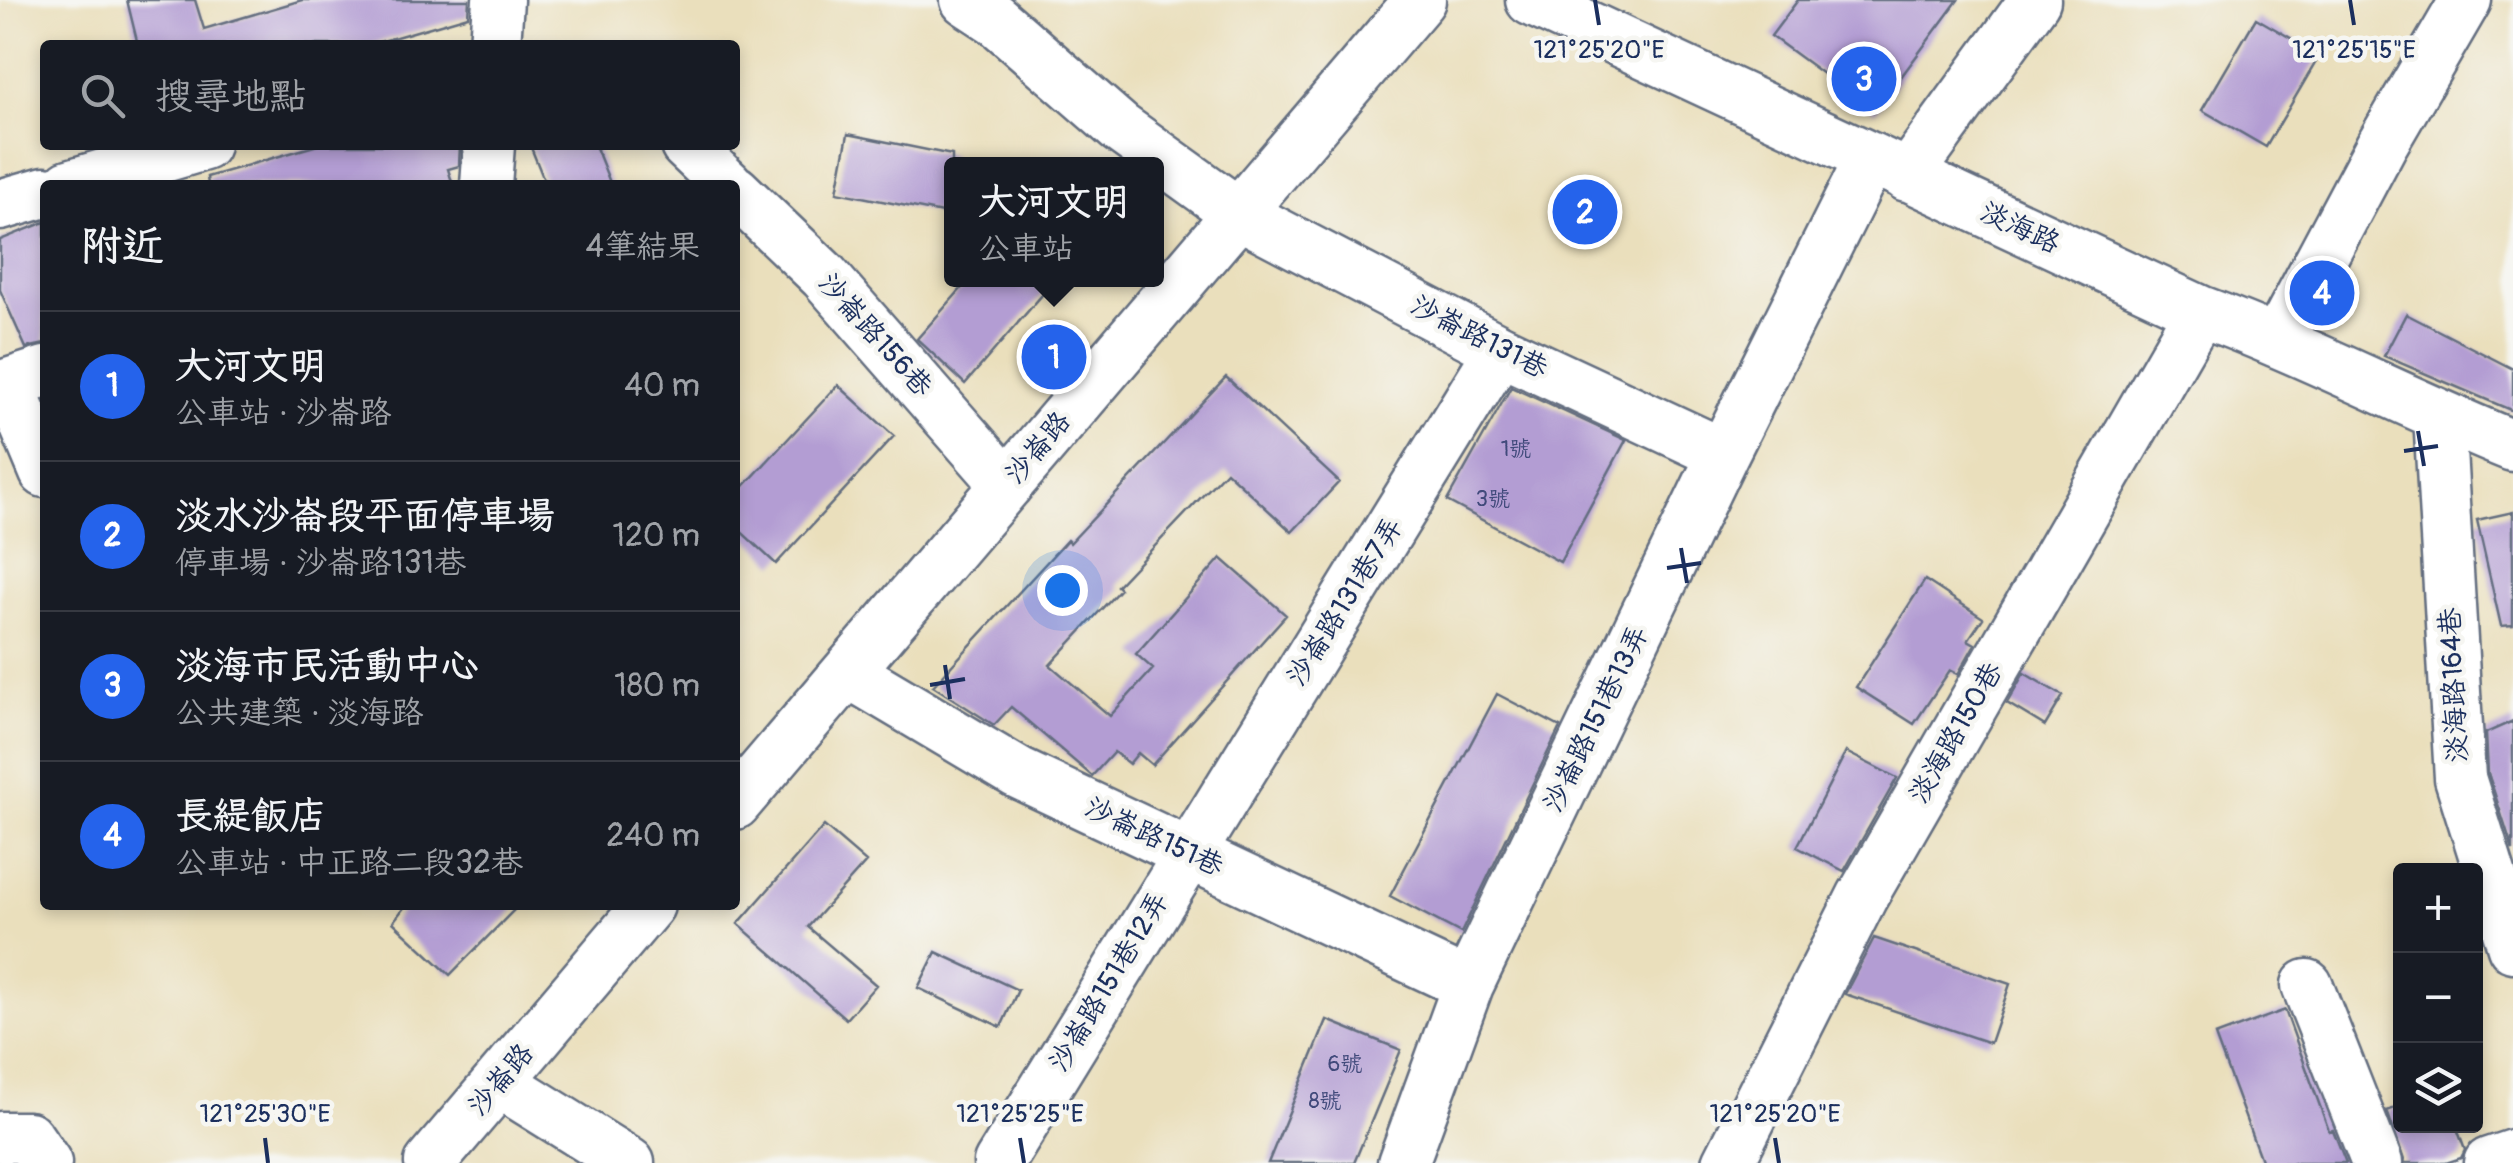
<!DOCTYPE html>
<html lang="zh-TW">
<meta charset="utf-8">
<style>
:root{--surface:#171b24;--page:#20242c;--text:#f1f3f6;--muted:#9ea1a6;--line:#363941;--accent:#2563eb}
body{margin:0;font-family:Pangolin,"LXGW WenKai TC",sans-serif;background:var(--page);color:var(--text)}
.controls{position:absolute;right:30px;bottom:30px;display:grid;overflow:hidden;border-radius:10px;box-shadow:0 5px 15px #0003}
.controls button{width:90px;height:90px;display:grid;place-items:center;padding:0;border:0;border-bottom:2px solid var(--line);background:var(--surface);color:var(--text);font:50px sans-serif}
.you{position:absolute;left:1062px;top:590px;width:35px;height:35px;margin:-25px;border:8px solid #fff;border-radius:50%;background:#1a73e8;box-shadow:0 0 0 15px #1a73e833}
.badge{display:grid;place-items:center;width:65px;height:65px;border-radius:50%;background:var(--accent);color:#fff;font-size:32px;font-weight:700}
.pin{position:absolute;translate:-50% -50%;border:5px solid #fff;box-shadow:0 2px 10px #0006}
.popup{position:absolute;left:944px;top:157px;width:220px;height:130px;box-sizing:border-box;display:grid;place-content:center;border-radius:10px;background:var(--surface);filter:drop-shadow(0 2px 8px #0005);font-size:32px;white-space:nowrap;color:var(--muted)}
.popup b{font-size:38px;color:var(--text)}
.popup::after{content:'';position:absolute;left:50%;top:100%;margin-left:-20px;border:20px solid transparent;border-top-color:var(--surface)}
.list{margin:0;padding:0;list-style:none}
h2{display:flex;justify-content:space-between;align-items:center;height:130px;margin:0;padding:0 40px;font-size:42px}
h2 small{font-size:32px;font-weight:400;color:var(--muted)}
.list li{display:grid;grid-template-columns:65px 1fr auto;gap:30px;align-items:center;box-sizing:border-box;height:150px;padding:0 40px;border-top:2px solid var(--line)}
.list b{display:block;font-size:38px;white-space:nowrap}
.list p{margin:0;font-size:32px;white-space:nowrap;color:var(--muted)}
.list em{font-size:32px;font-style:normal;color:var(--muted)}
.icon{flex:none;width:55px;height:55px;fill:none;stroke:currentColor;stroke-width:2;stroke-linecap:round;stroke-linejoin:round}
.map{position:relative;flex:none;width:2513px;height:1163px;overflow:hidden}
.search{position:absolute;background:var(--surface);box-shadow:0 5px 15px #0003;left:40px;top:40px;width:700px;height:110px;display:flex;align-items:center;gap:25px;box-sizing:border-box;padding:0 35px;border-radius:10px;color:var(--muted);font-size:38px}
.panel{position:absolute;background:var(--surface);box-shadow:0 5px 15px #0003;left:40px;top:180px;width:700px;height:730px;border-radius:10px}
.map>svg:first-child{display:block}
</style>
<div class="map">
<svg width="2513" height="1163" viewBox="0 0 2513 1163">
<rect width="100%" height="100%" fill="#f6f6f2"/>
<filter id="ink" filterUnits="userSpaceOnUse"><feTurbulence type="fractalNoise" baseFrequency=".01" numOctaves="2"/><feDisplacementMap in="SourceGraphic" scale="20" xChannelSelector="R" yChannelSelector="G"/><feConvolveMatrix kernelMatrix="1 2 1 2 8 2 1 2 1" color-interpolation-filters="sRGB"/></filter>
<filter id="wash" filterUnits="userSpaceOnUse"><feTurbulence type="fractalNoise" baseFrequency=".0048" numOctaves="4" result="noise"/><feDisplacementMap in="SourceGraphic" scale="40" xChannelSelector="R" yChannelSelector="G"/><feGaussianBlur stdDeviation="2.25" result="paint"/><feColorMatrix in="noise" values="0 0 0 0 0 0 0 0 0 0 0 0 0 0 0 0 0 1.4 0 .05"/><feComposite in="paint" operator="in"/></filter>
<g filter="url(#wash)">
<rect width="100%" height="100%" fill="#eadfbc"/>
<g id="blocks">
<path fill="#b39dd3" d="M127,0H195L204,29L302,0H469L468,16L369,45H138Z
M1798,0H1958L1875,112L1771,36Z
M2256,18L2320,55L2266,147L2202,110Z
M848,134L952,155V215L837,192Z
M318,145H460L459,166L448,169L453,185H208L207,177Z
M530,145H595L611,185H546Z
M45,222V344L26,348L0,290V240Z
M969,280H1055L965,384L917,339Z
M2406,314L2513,369V411L2384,356Z
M1226,377L1339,482L1292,532L1226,471L1117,586L1120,589L1050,665L1110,716L1153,669L1136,654L1221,558L1286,615L1152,765L1138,753L1129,764L1114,752L1092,776L1011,707L994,725L933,686L1067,540L1070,543Z
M838,385L894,436L776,564L735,526V496Z
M1511,387L1626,440L1560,562L1447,501Z
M2513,512V625L2501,626L2477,520Z
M1925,580L1983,618L1968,640L1975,644L1958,674L1950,670L1914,724L1856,687Z
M2024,673L2063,696L2045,726L2007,703Z
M1497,694L1560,727L1461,933L1390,896Z
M2513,721V851L2488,773L2486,733Z
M1846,752L1897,778L1844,871L1797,847Z
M824,826L866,862L808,927L876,985L846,1019L738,924Z
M406,905H519L450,975L393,922Z
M1874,938L2010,984L1990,1043L1845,994Z
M936,952L1018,990L1001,1027L918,988Z
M2285,1010L2329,1131L2333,1130L2346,1163H2262L2215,1036Z
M1327,1020L1401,1050L1354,1163H1268Z
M2400,1106V1126H2456L2465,1150L2461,1158L2446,1163H2405L2387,1111Z"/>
</g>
</g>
<g filter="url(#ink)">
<use href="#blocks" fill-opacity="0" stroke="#636d7f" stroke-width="2.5"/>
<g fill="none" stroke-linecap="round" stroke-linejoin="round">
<g stroke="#636d7f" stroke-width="55">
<path id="minor" d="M966,0L995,19L1120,128L1238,213L1500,350L1723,454
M1531,0L2200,311C2306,350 2407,403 2513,446
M495,45L498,0
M686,145L728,185
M1907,176L2035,0
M69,185L204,145
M486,185L489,145
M735,191L824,276L1007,485
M0,205L45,192
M2278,340L2381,146L2466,0
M45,372L8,384L45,472
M2439,416L2460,778L2513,947
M848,672L1018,773L1468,985
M735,804L1420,0
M2307,985L2377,1163
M499,1082L629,1163
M0,1137H28L46,1163
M430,1163L649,905
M999,1163C1164,891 1334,622 1500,350
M1403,1163L1468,985L1723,454L1870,159
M1728,1163L1862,897L2200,311
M2489,1163L2513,1155"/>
</g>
<use href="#minor" stroke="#fff" stroke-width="50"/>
</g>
</g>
<path fill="none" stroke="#1b2f5e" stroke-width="4" d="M1595,0L1599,25M2350,0L2354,25M2418,431L2424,466M2404,451L2438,446M1681,548L1687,583M1667,568L1701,563M945,665L950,699M930,685L965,679M265,1138L268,1163M1020,1138L1024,1163M1775,1138L1779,1163"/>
<g text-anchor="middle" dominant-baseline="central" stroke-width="9" stroke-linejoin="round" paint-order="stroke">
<g font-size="22" fill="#414a7b">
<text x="1516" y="449">1號</text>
<text x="1493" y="499">3號</text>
<text x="1345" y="1064">6號</text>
<text x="1325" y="1101">8號</text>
</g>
<g font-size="28" fill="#1b2f5e" stroke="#f6f6f2">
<text transform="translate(2020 228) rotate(25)">淡海路</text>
<text transform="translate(875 335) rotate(48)">沙崙路156巷</text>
<text transform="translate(1479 337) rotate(27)">沙崙路131巷</text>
<text transform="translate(1038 448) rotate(-50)">沙崙路</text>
<text transform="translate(1345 602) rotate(-58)">沙崙路131巷7弄</text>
<text transform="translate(2454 685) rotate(-93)">淡海路164巷</text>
<text transform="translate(1596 719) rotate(-64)">沙崙路151巷13弄</text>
<text transform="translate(1956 733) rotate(-60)">淡海路150巷</text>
<text transform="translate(1154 837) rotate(25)">沙崙路151巷</text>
<text transform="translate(1109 982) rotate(-59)">沙崙路151巷12弄</text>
<text transform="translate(501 1080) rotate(-50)">沙崙路</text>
</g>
</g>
<g font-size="25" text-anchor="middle" fill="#1b2f5e" stroke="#f6f6f2" stroke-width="9" stroke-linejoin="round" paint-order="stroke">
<text x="1599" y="58">121°25'20"E</text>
<text x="2354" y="58">121°25'15"E</text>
<text x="265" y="1122">121°25'30"E</text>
<text x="1020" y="1122">121°25'25"E</text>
<text x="1775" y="1122">121°25'20"E</text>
</g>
</svg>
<div class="controls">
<button>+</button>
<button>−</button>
<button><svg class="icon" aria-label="layers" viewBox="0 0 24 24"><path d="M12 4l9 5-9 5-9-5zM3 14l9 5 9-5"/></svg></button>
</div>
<div class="you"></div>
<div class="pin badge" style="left:1054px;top:357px">1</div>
<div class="popup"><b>大河文明</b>公車站</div>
<div class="pin badge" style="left:1585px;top:212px">2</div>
<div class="pin badge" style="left:1864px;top:79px">3</div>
<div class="pin badge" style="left:2322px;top:293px">4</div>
<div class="search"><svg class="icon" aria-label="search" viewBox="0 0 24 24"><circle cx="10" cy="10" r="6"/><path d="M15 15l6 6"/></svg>搜尋地點</div>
<section class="panel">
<h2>附近<small>4筆結果</small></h2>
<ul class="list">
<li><span class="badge">1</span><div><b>大河文明</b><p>公車站 · 沙崙路</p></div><em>40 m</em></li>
<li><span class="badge">2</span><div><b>淡水沙崙段平面停車場</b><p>停車場 · 沙崙路131巷</p></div><em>120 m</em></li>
<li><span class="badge">3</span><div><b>淡海市民活動中心</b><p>公共建築 · 淡海路</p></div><em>180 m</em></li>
<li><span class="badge">4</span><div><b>長緹飯店</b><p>公車站 · 中正路二段32巷</p></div><em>240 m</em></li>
</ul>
</section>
</div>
